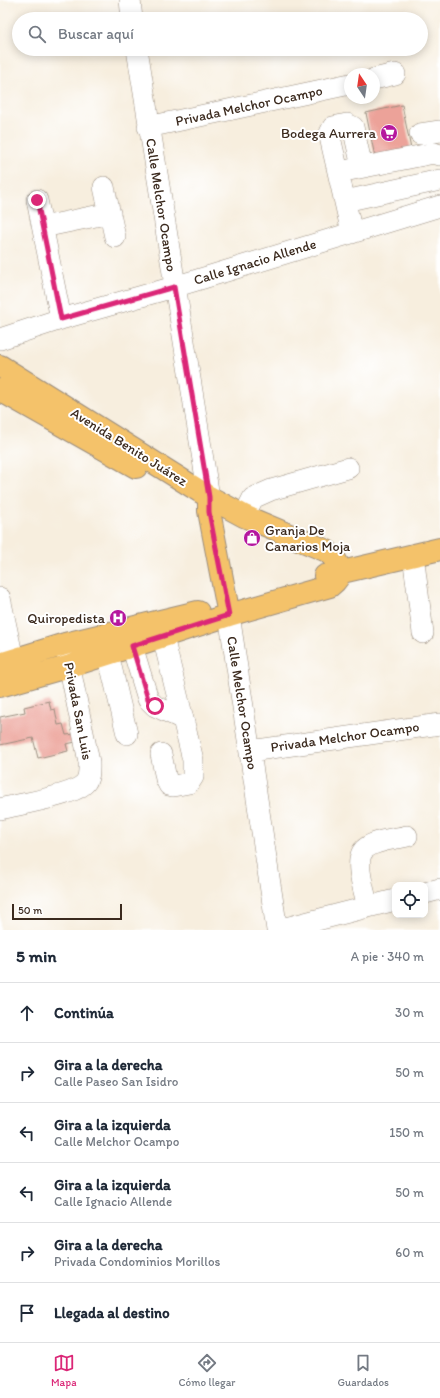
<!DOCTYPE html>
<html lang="es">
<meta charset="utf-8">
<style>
:root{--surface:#fff;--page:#f2f2f3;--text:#1f2937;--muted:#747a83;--line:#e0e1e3;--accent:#db2777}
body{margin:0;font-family:Itim,sans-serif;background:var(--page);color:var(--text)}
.controls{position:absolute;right:12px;bottom:12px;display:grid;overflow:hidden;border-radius:8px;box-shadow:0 2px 10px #0003}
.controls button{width:36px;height:36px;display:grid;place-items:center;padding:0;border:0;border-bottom:1px solid var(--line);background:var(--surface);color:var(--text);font:20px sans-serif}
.compass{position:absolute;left:344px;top:68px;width:36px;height:36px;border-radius:50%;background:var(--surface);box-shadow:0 2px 10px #0003;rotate:347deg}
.scale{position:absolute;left:12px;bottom:10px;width:110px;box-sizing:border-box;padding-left:4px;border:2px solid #3b2a1e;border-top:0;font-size:11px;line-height:14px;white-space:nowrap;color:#3b2a1e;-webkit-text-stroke:3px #fff;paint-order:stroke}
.stop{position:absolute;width:12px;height:12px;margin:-9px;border:3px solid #db2777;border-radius:50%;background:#fff}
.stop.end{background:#db2777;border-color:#fff;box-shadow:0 1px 4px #0008}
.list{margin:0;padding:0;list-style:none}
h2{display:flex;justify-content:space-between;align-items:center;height:52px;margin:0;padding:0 16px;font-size:17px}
h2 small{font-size:13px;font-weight:400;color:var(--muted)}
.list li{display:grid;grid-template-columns:26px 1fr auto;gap:12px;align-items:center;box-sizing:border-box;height:60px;padding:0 16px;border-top:1px solid var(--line)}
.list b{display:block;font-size:15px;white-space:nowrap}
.list p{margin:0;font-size:13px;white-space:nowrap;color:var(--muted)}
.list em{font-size:13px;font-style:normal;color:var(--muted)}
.icon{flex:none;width:22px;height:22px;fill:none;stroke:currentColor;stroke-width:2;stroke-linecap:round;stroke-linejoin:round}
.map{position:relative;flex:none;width:440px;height:930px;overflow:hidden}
.search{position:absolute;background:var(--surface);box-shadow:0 2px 10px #0003;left:12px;right:12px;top:12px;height:44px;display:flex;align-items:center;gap:10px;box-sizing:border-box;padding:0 14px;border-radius:22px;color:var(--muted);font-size:15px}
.sheet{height:412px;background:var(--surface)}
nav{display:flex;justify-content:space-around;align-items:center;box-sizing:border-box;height:56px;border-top:1px solid var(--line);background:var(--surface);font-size:11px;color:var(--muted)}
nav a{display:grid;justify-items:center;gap:2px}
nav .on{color:var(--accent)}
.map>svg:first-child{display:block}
</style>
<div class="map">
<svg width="440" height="930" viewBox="0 0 440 930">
<rect width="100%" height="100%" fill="#fff"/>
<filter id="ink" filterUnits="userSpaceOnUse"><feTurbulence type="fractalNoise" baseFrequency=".025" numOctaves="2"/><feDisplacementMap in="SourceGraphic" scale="8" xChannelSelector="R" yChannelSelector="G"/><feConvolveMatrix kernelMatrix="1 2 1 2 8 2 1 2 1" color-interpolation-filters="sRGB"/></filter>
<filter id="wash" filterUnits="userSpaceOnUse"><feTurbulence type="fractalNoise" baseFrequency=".012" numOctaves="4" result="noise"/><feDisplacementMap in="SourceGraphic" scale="16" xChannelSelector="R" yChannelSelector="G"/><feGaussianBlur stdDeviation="0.9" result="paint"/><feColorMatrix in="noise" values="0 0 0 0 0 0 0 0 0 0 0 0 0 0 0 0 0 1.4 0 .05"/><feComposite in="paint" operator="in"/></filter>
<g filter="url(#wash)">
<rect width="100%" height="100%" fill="#f7eede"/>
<g id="blocks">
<path fill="#eca299" d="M402,105L412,154L376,162L366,113Z
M49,701L51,710L55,709L58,725L63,724L66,735L75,734L76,742L66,744L68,751L38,758L33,738L0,745V717L25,712L24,707Z"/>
</g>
</g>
<g filter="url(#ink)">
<use href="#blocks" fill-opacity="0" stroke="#998c7e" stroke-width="1"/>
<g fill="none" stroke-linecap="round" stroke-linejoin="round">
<g stroke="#998c7e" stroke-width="22">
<path id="minor" d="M130,0L132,19
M137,49L209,497
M374,79L395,74
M148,127L350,84
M420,134L440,131
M349,170L434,153L440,155
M104,187L115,237
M37,200L61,319
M345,201L440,180
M43,227L110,213
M352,233L330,137V133L333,127L347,124L353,127L362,167
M0,339L61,319L174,287L440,206
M244,516L253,498L271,490L348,468
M413,555L423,633
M0,598L17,678
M229,615L277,930
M132,646L148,699L155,706L183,719
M108,654L127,734
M250,751L440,724
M161,754L166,779L169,785L173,786L189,783L193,777V760L163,637
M0,809C19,804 74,796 85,783C90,777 89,769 89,762L66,649
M425,893L440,889
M368,907C365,893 352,858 366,848C376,840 395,839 407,836
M278,930L395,900"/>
</g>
<g stroke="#998c7e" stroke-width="24">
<path id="major" d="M0,366L209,497L244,516L327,551C340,563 346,574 330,586L229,615L70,666L0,686
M0,390L136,467
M209,497V511L229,615
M325,576L440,549
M0,664L65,644L198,612"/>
</g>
<use href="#minor" stroke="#fff" stroke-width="21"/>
<use href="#major" stroke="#f4c26a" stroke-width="22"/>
</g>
</g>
<g fill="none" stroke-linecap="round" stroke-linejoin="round" filter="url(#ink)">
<path stroke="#db2777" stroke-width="5" d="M37,200L61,319L174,287L209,497V512L229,615L132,646L148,699L155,706"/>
</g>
<defs>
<g id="supermarket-disc" transform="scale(0.9)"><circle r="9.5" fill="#b5179e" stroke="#fff"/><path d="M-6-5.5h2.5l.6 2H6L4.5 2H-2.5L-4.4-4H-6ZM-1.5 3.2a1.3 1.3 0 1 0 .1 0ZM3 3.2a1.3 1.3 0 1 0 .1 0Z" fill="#fff"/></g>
<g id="shop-disc" transform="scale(0.9)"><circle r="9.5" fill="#b5179e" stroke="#fff"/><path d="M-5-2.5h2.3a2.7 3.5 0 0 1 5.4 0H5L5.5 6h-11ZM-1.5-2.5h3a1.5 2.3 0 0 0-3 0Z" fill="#fff"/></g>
<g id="hospital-disc" transform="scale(0.9)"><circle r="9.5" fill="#b5179e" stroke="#fff"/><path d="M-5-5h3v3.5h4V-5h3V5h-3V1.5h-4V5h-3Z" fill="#fff"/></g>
</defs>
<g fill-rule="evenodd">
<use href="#supermarket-disc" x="389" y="133"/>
<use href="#shop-disc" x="252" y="538"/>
<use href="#hospital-disc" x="118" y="618"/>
</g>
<g text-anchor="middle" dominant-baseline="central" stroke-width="4" stroke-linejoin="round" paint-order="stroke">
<g font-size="14" fill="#3b2a1e" stroke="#fff">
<text transform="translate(249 106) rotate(-12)">Privada Melchor Ocampo</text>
<text transform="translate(161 205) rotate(81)">Calle Melchor Ocampo</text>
<text transform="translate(255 262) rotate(-17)">Calle Ignacio Allende</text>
<text transform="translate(129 447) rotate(32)">Avenida Benito Juárez</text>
<text transform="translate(242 703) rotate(81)">Calle Melchor Ocampo</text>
<text transform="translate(78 711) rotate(79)">Privada San Luis</text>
<text transform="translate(345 737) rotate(-8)">Privada Melchor Ocampo</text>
</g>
<g font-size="14" fill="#3b2a1e" stroke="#fff" text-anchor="end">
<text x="376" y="133">Bodega Aurrera</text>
<text x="265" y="530" text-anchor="start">Granja De<tspan x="265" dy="16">Canarios Moja</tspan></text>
<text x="105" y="618">Quiropedista</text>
</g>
</g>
</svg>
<div class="controls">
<button><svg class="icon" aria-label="locate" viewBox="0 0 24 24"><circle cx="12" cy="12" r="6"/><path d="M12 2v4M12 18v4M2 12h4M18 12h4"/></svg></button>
</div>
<svg class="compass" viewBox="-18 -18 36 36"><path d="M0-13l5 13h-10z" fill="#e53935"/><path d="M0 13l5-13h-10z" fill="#747a83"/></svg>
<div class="scale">50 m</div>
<div class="stop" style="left:155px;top:706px"></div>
<div class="stop end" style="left:37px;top:200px"></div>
<div class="search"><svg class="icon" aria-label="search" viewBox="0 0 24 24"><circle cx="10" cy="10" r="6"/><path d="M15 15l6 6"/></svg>Buscar aquí</div>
</div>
<section class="sheet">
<h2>5 min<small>A pie · 340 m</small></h2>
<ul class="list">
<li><svg class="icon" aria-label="ahead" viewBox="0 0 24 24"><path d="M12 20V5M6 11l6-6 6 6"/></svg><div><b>Continúa</b></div><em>30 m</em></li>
<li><svg class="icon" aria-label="right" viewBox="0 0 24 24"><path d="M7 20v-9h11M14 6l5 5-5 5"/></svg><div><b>Gira a la derecha</b><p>Calle Paseo San Isidro</p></div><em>50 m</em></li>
<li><svg class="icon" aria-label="left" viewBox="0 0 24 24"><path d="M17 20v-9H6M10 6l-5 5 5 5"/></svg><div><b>Gira a la izquierda</b><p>Calle Melchor Ocampo</p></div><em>150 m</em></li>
<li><svg class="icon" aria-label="left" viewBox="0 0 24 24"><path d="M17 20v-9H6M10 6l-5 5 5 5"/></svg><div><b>Gira a la izquierda</b><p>Calle Ignacio Allende</p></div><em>50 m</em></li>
<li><svg class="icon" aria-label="right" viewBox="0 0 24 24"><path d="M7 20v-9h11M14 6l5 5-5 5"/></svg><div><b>Gira a la derecha</b><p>Privada Condominios Morillos</p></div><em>60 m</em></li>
<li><svg class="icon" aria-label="arrive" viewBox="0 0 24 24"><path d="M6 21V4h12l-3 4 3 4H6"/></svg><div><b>Llegada al destino</b></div></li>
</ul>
</section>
<nav>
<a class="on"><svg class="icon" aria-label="map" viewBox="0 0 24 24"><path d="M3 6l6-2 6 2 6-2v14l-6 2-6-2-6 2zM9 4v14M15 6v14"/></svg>Mapa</a>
<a><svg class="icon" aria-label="directions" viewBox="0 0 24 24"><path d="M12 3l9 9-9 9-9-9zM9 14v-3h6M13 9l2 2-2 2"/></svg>Cómo llegar</a>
<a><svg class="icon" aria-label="saved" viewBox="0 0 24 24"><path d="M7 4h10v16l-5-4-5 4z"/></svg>Guardados</a>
</nav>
